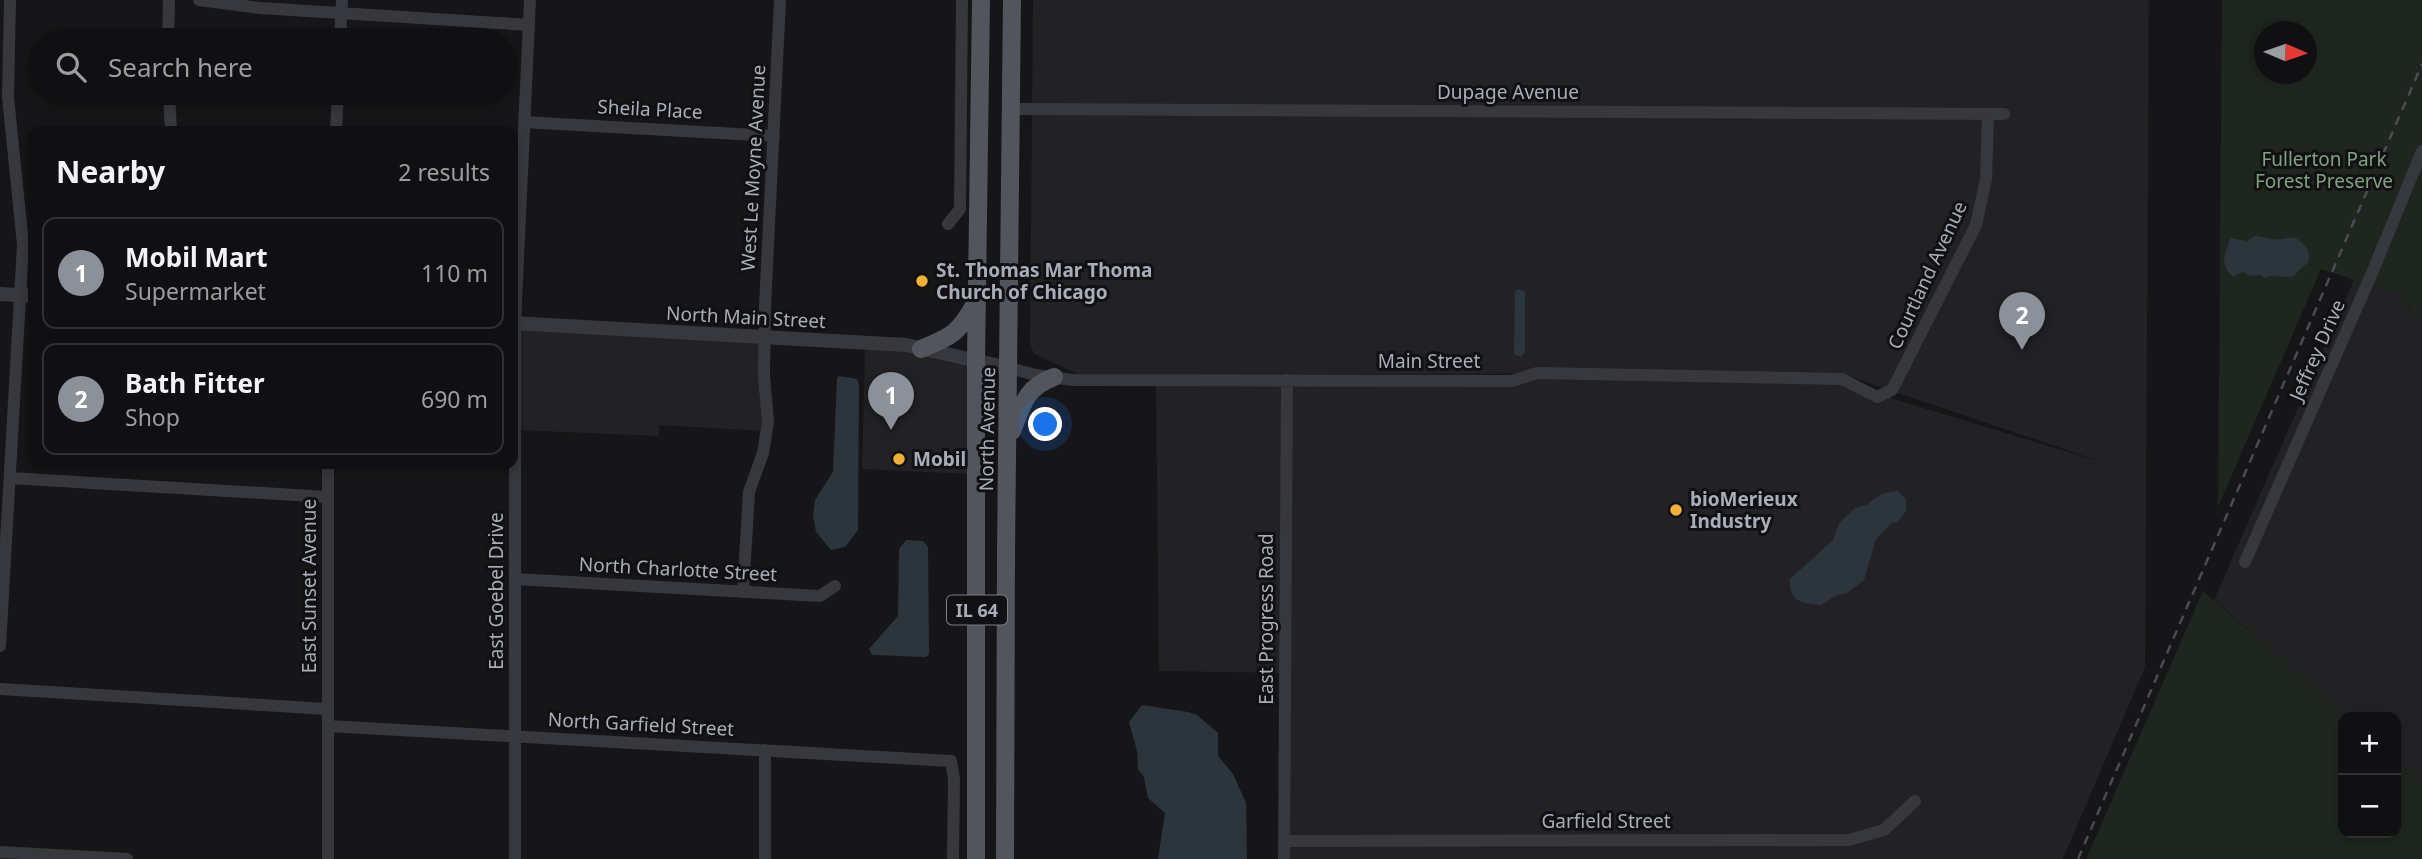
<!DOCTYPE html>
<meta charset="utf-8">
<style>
:root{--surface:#101012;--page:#19191b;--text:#f1f3f6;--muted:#9c9d9f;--line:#303032;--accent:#8c9099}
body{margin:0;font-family:"Noto Sans",sans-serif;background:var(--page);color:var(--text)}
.controls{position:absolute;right:21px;bottom:21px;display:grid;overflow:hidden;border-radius:14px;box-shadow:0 4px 10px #0003}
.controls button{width:63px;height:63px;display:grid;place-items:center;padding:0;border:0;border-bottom:2px solid var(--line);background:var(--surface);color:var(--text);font:35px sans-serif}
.compass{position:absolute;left:2254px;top:21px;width:63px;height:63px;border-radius:50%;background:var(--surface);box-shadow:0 4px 10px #0003;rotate:92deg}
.you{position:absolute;left:1046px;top:425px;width:24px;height:24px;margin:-18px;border:5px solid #fff;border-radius:50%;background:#1a73e8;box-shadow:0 0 0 10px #1a73e833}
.badge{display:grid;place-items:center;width:46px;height:46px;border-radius:50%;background:var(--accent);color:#fff;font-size:23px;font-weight:700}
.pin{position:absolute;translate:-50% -58px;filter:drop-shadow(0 2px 4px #0008)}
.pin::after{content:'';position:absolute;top:37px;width:24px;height:21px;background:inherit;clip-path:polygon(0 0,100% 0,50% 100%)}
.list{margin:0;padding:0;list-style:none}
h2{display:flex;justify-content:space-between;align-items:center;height:91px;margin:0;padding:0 28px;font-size:30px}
h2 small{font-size:23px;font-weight:400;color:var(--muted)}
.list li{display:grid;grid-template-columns:46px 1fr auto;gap:21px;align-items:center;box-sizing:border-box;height:112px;margin:0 14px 14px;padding:0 14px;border:2px solid var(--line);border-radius:14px}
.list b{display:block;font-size:26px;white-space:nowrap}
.list p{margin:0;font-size:23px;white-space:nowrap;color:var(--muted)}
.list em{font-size:23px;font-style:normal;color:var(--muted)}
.icon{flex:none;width:38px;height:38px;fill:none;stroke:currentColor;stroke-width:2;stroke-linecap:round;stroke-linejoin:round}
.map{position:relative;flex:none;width:2422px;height:859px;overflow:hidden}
.search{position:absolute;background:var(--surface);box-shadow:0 4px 10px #0003;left:28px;top:28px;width:490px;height:77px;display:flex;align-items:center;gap:18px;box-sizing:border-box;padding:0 24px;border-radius:38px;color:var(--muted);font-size:26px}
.panel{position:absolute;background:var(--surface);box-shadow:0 4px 10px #0003;left:28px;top:126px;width:490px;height:343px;border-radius:14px}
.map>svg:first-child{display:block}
</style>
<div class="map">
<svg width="2422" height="859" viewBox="0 0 2422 859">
<rect width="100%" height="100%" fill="#161618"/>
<path fill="#222225" d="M1033,0H2149L2145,667L2063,859H1289L1291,383L1541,377L1841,383L2108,464L1839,373L1080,375L1034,354L1030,343Z
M2354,280L2390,292L2403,293L2408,306L2415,314L2422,316V783L2396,760V717H2348L2214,600Z
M518,326L762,342L764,431L659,425V436L517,430Z
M865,349L905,350L972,364L973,474L862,469Z
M1156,382H1285L1283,673L1159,671Z"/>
<path fill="#1e261f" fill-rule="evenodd" d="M2222,0H2422V316C2410,313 2407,304 2403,293L2390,292L2321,269L2218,507ZM2264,32H2306V74H2264Z
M2203,591L2348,717H2343V833H2396V760L2422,783V859H2086Z"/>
<path fill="#2c353c" d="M2255,236C2261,236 2266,239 2272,239C2290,242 2293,229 2307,249C2309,252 2310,256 2309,259C2307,266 2298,270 2294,276C2283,279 2276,273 2264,278L2261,275L2251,276L2243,272L2233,277C2219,264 2224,253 2231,238L2247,241Z
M1519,289L1525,292V352L1522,356H1517L1514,353L1515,291Z
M839,376L857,379L859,385L858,530L845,547L831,550L816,532L813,516L815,500L833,472L837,378Z
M1898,491L1906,500V511L1898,522H1893L1876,539L1864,580L1847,593L1837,595L1821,605C1802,603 1789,603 1790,579L1833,540L1839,523L1855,508L1866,505L1883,493Z
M906,540L923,541L928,547L929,654L926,657L872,655L869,649L898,616L899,549Z
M1142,705L1188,712L1197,715L1218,733V756L1233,774L1246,803L1247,859H1158L1165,813L1148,798L1144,777L1138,769L1137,751L1129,722Z"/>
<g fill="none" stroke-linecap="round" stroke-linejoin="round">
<path stroke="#37383d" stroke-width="12" d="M199,0L260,8L529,25
M168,40L169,0
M340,40L342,0
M169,93L171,131
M1012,109L2004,114
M524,122L774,136
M336,131L338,93
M948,224L960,209L962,0
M1009,368L1036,375L1073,380L1512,381L1537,373L1842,379L1877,397L1892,390L1976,225L1986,179L1988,114
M328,464V859
M10,478L328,497
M2245,562L2372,273L2422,151
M516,579L820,596L835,586
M743,592L749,492L763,453L768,422L764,376L765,306L780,0
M0,646L23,245L8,97L10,0
M0,689L328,709
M328,726L951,761L954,779L953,859
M1284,841L1849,840L1884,830L1915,801
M0,852L127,859
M515,859V323L530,0
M765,859V750
M1284,859L1287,380"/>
<path stroke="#37383d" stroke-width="14" d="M0,294L33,296
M513,323L906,345L1009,368"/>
<path stroke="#53555c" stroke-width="18" d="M921,349C952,336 958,334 975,304
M1012,431C1023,404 1025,388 1054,377
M976,859V360L981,0
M1005,859L1006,551L1012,0"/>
<path stroke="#4a4c52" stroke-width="2.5" stroke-dasharray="9 7" stroke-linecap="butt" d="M2078,859L2422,64"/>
</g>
<g fill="#f2b134" stroke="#111113" stroke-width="2.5">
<circle cx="922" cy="281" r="7"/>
<circle cx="899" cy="459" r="7"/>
<circle cx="1676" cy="510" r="7"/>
</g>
<g text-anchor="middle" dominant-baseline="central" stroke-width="6" stroke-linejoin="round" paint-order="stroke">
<rect fill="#111113" stroke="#7b7e86" stroke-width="2" x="947" y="595.5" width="60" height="29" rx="5"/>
<g font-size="18" font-weight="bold" fill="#a8adb8">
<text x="977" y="610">IL 64</text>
</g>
<g font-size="19" fill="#a8adb8" stroke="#111113">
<text x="1508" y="92">Dupage Avenue</text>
<text transform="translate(650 109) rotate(3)">Sheila Place</text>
<text transform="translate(753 168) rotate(-87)">West Le Moyne Avenue</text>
<text transform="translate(1927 275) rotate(-65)">Courtland Avenue</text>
<text transform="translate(746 317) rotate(3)">North Main Street</text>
<text transform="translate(2317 350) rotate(-66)">Jeffrey Drive</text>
<text x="1429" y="361">Main Street</text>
<text transform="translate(987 429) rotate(-89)">North Avenue</text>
<text transform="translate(678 569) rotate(3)">North Charlotte Street</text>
<text transform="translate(309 586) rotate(-90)">East Sunset Avenue</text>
<text transform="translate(496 591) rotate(-90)">East Goebel Drive</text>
<text transform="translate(1266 619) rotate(-90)">East Progress Road</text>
<text transform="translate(641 724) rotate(3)">North Garfield Street</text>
<text x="1606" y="821">Garfield Street</text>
</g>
<g font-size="19" fill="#7fa381" stroke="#111113">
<text x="2324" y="159">Fullerton Park<tspan x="2324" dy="22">Forest Preserve</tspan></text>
</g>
<g font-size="19" font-weight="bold" fill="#a8adb8" stroke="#111113" text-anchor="start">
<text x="936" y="270">St. Thomas Mar Thoma<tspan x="936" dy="22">Church of Chicago</tspan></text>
<text x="913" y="459">Mobil</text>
<text x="1690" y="499">bioMerieux<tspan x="1690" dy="22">Industry</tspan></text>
</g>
</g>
</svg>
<div class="controls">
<button>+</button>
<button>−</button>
</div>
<svg class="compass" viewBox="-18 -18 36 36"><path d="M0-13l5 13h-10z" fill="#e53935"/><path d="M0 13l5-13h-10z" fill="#9c9d9f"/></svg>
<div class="you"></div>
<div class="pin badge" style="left:891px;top:430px">1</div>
<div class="pin badge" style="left:2022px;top:350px">2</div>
<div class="search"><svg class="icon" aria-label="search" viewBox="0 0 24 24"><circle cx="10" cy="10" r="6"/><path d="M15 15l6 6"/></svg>Search here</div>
<section class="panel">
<h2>Nearby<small>2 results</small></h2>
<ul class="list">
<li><span class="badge">1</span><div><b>Mobil Mart</b><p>Supermarket</p></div><em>110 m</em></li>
<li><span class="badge">2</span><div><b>Bath Fitter</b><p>Shop</p></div><em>690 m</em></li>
</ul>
</section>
</div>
